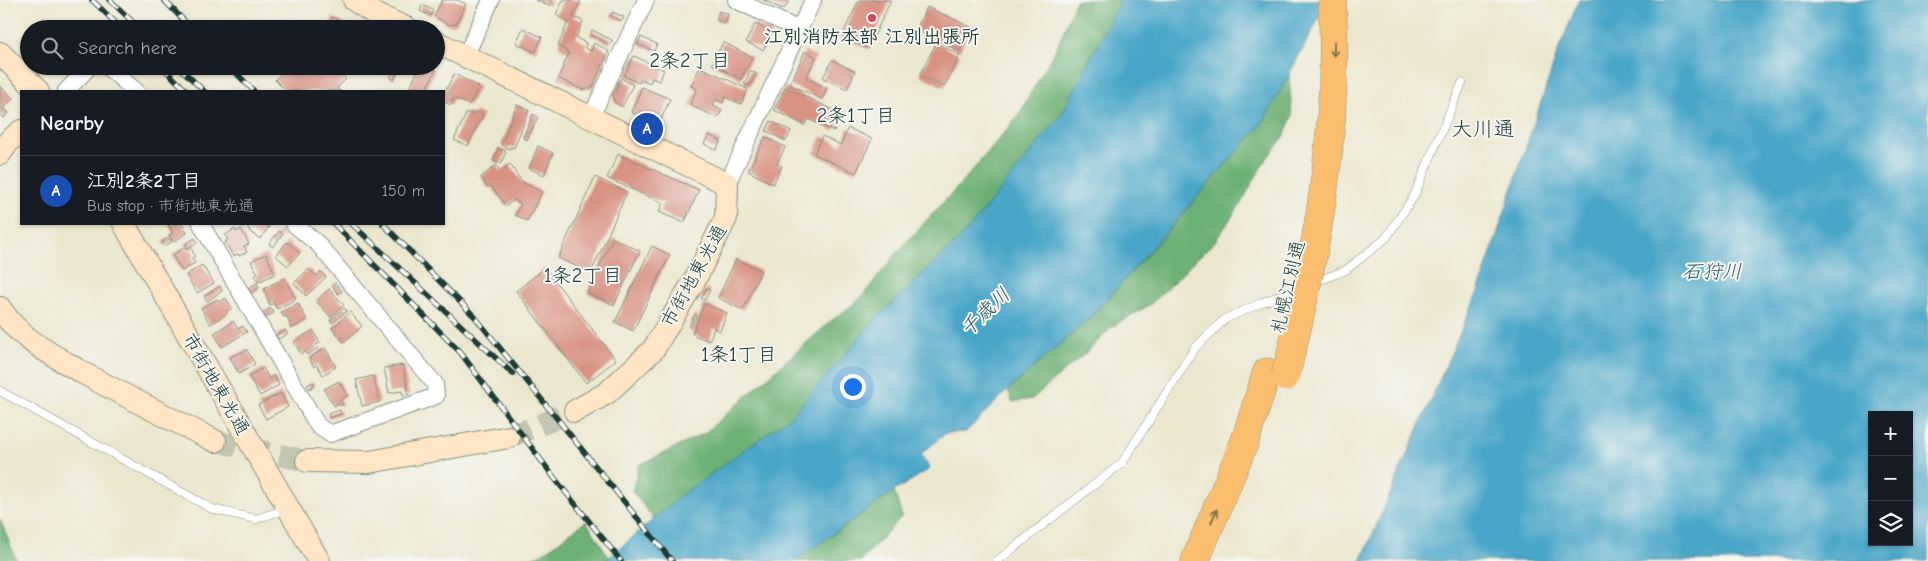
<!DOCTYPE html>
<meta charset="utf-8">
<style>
:root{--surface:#171b24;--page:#242831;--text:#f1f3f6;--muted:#9ea1a6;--line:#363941;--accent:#d1495b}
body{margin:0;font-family:"Comic Neue","Klee One",sans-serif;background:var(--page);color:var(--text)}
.controls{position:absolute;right:15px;bottom:15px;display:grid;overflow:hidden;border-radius:0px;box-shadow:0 1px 4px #0004}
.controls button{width:45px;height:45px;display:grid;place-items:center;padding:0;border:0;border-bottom:1px solid var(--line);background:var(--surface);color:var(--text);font:25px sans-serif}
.you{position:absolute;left:852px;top:386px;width:18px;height:18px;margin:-12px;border:4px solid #fff;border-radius:50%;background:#1a73e8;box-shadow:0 0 0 8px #1a73e833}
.badge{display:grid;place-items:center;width:32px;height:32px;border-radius:50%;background:var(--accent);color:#fff;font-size:16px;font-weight:700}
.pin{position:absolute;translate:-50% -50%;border:2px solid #fff;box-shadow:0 1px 5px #0006}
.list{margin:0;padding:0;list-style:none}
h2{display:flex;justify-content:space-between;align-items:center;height:65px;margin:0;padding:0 20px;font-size:21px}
h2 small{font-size:16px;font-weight:400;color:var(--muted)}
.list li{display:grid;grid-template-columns:32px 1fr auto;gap:15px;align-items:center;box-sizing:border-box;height:70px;padding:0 20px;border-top:1px solid var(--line)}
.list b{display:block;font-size:19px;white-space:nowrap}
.list p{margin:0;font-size:16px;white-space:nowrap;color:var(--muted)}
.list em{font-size:16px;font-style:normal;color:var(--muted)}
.icon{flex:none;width:28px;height:28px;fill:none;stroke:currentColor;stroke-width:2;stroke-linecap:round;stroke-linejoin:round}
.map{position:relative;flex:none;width:1928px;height:561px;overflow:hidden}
.search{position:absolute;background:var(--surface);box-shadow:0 1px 4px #0004;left:20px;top:20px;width:425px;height:55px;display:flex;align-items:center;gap:12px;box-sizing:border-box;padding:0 18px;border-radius:28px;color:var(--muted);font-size:19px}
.panel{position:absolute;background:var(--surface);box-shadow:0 1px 4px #0004;left:20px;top:90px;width:425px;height:135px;border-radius:0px}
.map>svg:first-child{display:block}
</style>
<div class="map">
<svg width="1928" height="561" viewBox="0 0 1928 561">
<rect width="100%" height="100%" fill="#f6f6f2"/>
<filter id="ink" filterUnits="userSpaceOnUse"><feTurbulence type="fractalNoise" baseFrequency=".02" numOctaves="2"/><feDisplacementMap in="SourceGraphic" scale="10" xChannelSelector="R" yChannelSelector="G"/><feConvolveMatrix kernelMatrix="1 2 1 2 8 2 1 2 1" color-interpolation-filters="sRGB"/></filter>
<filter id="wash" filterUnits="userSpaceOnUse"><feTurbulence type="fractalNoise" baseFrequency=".0096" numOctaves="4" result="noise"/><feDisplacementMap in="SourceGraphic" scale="20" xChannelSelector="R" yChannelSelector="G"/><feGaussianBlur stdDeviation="1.12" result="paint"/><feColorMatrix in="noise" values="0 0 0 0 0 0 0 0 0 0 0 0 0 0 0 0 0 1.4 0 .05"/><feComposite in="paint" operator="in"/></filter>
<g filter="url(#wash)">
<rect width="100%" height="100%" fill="#ebe7cf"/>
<path fill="#6db074" stroke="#467654" d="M1076,0H1120L1062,114L967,231L875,320L790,417L653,518L632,491L639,465L705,433L831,321L859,300L901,248L965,179L1018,116L1058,45Z
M1289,75L1292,116L1284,137L1264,162L1240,205L1216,240L1151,304L1113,326L1090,349L1032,399L1012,402L1008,390L1093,315L1172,227L1264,120Z
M894,491L902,516L861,561H795Z
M0,519L16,559L17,561H0Z
M586,521L609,557L605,561H521L542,554Z"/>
<path fill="#4aa6c8" stroke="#34727e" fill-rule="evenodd" d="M1120,0H1329L1264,121L1093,315L1008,390L966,432L946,433L921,454L930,469L894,491L795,561H605L683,494L790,417L875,320L967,231L1062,114Z
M1579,0H1928V561H1361L1479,289L1558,51ZM1872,415H1909V542H1872Z"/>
<g id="blocks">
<path fill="#d89182" d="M442,0H457L466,4L456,24L449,25L434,16Z
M535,0H552L549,6Z
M563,0H581L573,17L583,21L576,38L586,43L585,48L591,51L594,43L609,51L593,87L583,90L558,78L569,53L558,46L568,22L556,15Z
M763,0H789L785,8H780Z
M859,0H891L868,49L842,36Z
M422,5L433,10L431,16L420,11Z
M927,7L971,27L960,51L916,30Z
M719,11L728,14L725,23L716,20Z
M612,12L624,17L622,21L611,17Z
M332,17L348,25L347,29H329Z
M755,24L772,32L763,50L746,42Z
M523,28L542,37L535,52L516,43Z
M592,30L612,40L610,44L590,35Z
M641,37L657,44L654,51L637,44Z
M723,42L752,57L741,79L712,64Z
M936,43L960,55L944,87L920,75Z
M805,51L816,57L806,78L827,88L822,99L790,85Z
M634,56L664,70L659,81L652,78L650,83L641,79L639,83L624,76Z
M832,60L855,71L847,89L823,78Z
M289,66H333L346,79L337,88L340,91H286L275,80Z
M387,66H400L394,80L390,78L393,71L386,68Z
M420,66H429L436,70L425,91H408Z
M700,67L748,89L741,104L725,97L723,103L716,100L713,106L722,110L718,118L690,105L697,89L691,86Z
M750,71L756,73L750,86L744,84Z
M454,74L479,87L469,105L454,98L450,105L444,101V93Z
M621,78L633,85L622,107L614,102L613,95Z
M0,86L13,98L0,111Z
M642,87L670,99L659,124L631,112Z
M785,87L842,114L834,131L808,119L805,125L774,110Z
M517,105L529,110L514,148L510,147V149L501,145Z
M5,109L9,113L4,118L0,113Z
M475,111L483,115L468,146L454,140L467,112L473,115Z
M533,114L538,117L527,140L523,138Z
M771,121L791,131L786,141L766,131Z
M848,128L872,139L856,173L814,154L822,136L841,145Z
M709,135L721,141L716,150L704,144Z
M765,137L785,147L777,164L782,166L773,184L748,171Z
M538,146L553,153L544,175L529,168Z
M498,148L506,151L501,164L493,161Z
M618,154L699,190L684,223L659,212L663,203L607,178Z
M510,164L522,182L542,192L527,221L515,215L521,204L514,200L506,206L491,186L488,188L481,177L496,165L500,171Z
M595,177L627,192L591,273L558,258Z
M168,224H182L187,233L173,242L169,235L173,233Z
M247,224H264L269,227L260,239L249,231L250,230L246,226Z
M235,229L236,232L241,229L249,244L244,246L247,252L239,256L238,254L233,256L225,242L228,240L225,235Z
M279,231L283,234L273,247L269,244Z
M168,238L171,242L165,246L162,242Z
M195,238L197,243L188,248L185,244Z
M613,238L640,251L614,305L587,293Z
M287,242L300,253L288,266L276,256Z
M652,246L670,255L633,331L615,322Z
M185,247L187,250L191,248L195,256L192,258L195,263L182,271L172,255Z
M266,254L275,274L258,282L255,276L258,274L251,261Z
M736,259L761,271L743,310L718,298Z
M202,265L214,283L197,293L186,275Z
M545,268L616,360L586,383L516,291Z
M309,269L316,276L321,272L326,277L306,296L294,283Z
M284,278L296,299L277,309L274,303L270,305L264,289Z
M257,283L259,288L252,293L248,288Z
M335,283L342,291L338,294L332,286Z
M220,286L222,291L207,301L204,296Z
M706,288L710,290L705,300L701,298Z
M329,289L344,305L331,317L316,301Z
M226,298L232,308L226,312L227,314L210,324L201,308L217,299L219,302Z
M298,303L307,320L291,329L287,316L284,317L281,312Z
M704,304L727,313L720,331L714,328L709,341L692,334Z
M271,308L274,313L265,318L263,313Z
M344,308L347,311L333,323L330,320Z
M350,312L362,326L344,342L332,328Z
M695,314L697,315L691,328L689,327Z
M233,321L238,329L243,326L247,332L222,347L214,333Z
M285,330L288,334L278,339L276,335Z
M313,330L320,343L316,345L318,348L307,355L305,351L301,354L294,342Z
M325,348L336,367L323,375L317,365L314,367L309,358Z
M247,350L255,364L239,374L230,357Z
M403,365L409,394L403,395L402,391L389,393L384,368Z
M263,368L269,379L274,376L279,385L260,396L249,376Z
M373,376L380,402L362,406L356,380Z
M339,381L347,396L340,400L343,404L340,406L339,403L334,406L324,389Z
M313,382L315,385L309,389L307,385Z
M281,393L288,407L266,419L258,405Z
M340,410L341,414L329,418L328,414Z"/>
</g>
</g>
<g filter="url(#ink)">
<use href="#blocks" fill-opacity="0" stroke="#859282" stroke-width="1"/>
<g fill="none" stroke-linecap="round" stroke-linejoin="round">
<path stroke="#c2c5b0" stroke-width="22" stroke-dasharray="22 11" stroke-linecap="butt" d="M509,437L575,411
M215,441L307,461"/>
<g stroke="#859282" stroke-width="9">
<path id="lane" d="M1313,283L1346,270L1386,238L1414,196L1462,83
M0,391L212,509L256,519L286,509
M997,561L1122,463L1195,348L1225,319L1263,302L1300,288"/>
</g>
<g stroke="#859282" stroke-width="18">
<path id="street" d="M736,0L799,30
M466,55L491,0
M106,66L136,91
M66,91L90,66
M591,117L646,0
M727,184L813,0
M201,224L318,426L330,434L436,396L435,384L318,244L294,224"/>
</g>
<g stroke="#859282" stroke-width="24">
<path id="secondary" d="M354,0L377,15L408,29
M436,42L727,184L726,218L693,283L653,350L607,393L575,411
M0,53L38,91
M0,154L9,141L21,131
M124,224L319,561
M0,308C19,339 53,355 83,373C127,397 171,419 215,441
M307,461L369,462L509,437"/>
</g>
<g stroke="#859282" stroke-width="29">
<path id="highway" d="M1195,561L1245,441L1267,372"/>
</g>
<use href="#lane" stroke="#fff" stroke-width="8"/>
<use href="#street" stroke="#fff" stroke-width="16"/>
<use href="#secondary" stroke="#fde5c5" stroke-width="22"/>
<use href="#highway" stroke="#fabe6e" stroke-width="28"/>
<g stroke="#1f3d34" stroke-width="5.5">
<path id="rail" d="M92,0L122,29
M110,0L140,29
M164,0L192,29
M161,66L187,91
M178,66L204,91
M229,66L254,91
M334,224L460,352L556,480L621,561
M352,224L513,374
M383,224L475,317L672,561"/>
</g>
<use href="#rail" stroke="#f6f6f2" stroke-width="4" stroke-dasharray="11" stroke-linecap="butt"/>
<g stroke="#859282" stroke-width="29" stroke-linecap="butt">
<path id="highway-bridge" d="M1285,377C1317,253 1340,129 1332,0"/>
</g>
<use href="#highway-bridge" stroke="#fabe6e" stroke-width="28"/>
</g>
<defs><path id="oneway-shaft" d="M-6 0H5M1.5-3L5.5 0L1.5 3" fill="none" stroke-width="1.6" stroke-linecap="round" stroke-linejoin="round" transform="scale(1.25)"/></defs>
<g stroke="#82774e">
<use href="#oneway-shaft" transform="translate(1334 49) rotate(90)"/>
<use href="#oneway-shaft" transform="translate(1214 516) rotate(-67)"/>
</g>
</g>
<circle fill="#d1495b" stroke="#f6f6f2" stroke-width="2" cx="872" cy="18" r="5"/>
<g text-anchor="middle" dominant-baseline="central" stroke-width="4" stroke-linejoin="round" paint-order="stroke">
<g font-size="19" font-weight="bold" fill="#1f3d34" stroke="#f6f6f2">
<text x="872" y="37">江別消防本部 江別出張所</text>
</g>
<g font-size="19" fill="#1f3d34" stroke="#f6f6f2">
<text transform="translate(694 276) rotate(-61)">市街地東光通</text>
<text transform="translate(1288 287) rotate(-77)">札幌江別通</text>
<text transform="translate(216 384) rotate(60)">市街地東光通</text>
</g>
<g font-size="20" fill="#1f3d34" stroke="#f6f6f2">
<text x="690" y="60">2条2丁目</text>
<text x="856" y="115">2条1丁目</text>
<text x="583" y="275">1条2丁目</text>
<text x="739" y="354">1条1丁目</text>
</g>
<g font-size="20" font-style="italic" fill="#2c5c60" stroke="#f6f6f2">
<text x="1712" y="271">石狩川</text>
<text transform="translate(985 312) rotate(-44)">千歳川</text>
</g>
<g font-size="21" fill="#1f3d34" stroke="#f6f6f2">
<text x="1483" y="129">大川通</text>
</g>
</g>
</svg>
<div class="controls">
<button>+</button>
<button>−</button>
<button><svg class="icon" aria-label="layers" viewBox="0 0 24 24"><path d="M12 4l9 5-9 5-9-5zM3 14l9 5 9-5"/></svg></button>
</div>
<div class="you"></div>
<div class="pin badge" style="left:647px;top:129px;background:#1a4fb4">A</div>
<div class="search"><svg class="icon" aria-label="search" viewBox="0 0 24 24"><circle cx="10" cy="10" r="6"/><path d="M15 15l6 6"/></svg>Search here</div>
<section class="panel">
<h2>Nearby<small></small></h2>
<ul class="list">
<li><span class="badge" style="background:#1a4fb4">A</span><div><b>江別2条2丁目</b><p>Bus stop · 市街地東光通</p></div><em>150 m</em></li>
</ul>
</section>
</div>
